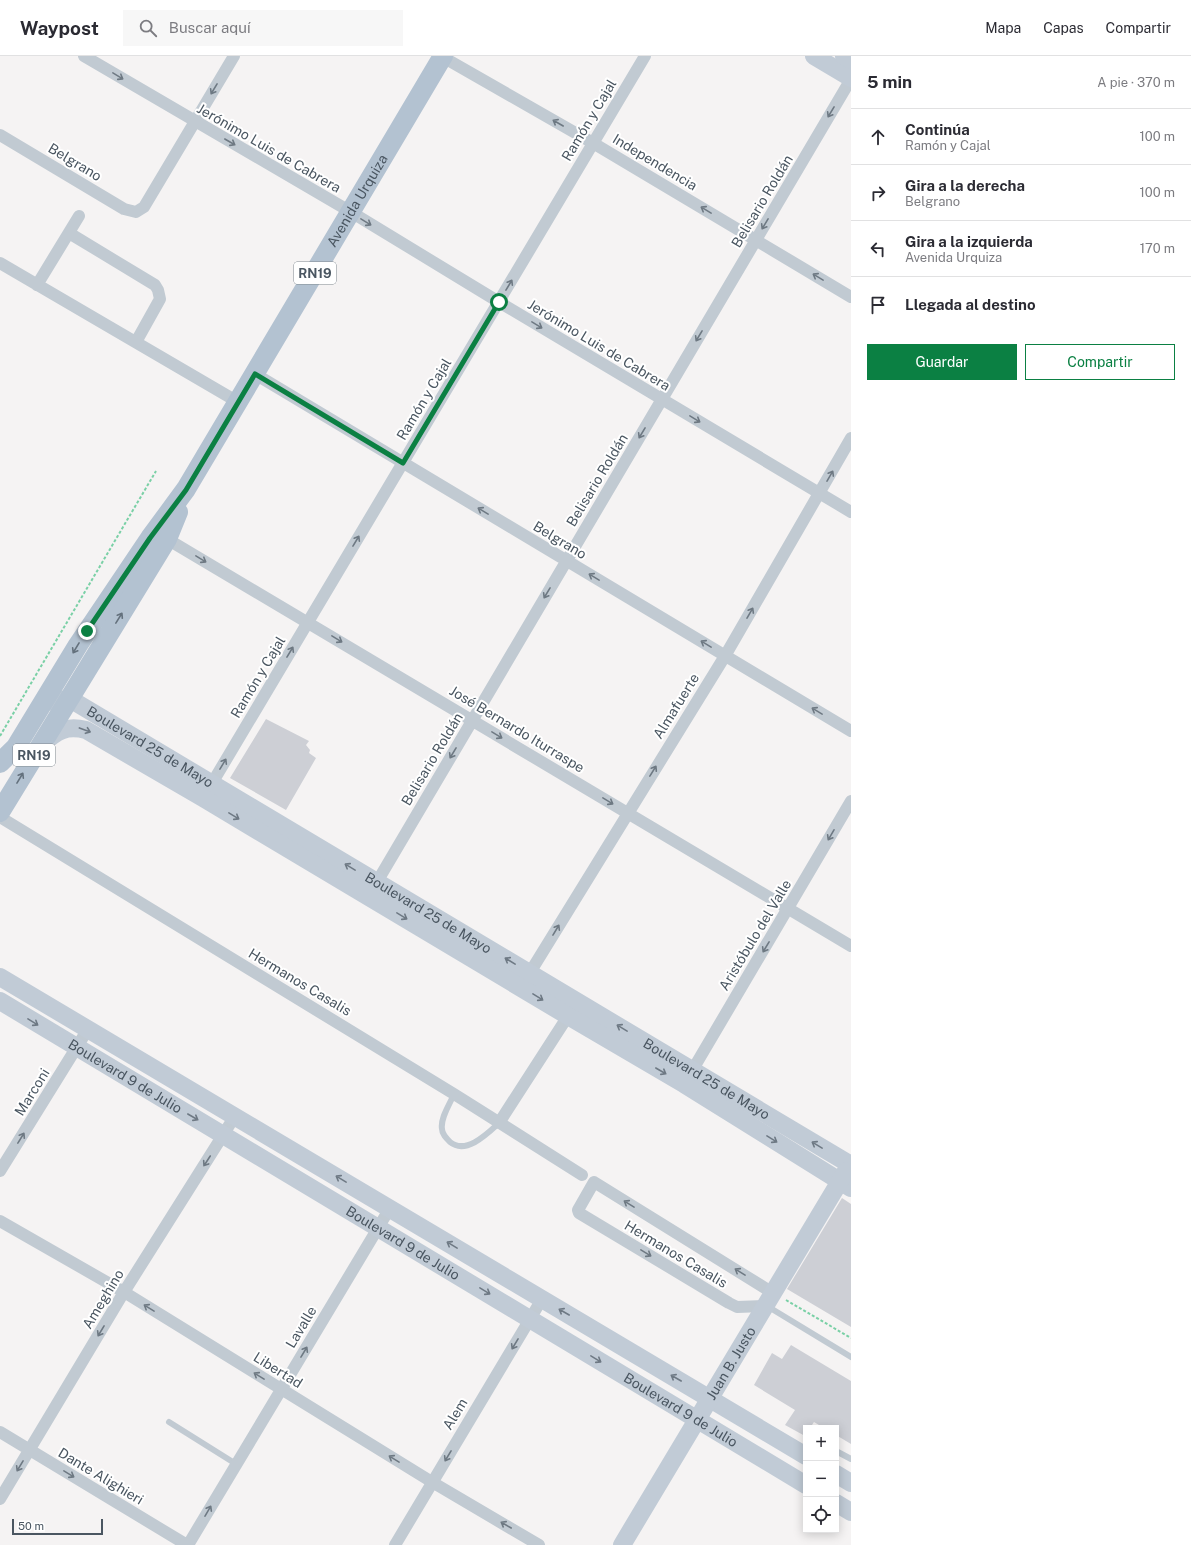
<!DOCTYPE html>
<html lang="es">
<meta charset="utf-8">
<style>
:root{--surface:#fff;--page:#f7f7f7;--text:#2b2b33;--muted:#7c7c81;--line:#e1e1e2;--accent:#0b8043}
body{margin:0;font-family:"Public Sans",sans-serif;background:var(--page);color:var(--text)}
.controls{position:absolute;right:12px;bottom:12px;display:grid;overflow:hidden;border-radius:0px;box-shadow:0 2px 10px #0003}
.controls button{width:36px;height:36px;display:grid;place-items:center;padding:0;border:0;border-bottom:1px solid var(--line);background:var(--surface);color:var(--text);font:20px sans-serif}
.scale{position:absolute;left:12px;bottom:10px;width:91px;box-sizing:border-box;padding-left:4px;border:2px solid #4a5661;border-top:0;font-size:11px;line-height:14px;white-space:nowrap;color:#4a5661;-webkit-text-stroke:3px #fff;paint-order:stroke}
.stop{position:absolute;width:12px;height:12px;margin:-9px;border:3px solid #0b8043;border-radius:50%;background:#fff}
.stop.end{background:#0b8043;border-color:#fff;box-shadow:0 1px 4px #0008}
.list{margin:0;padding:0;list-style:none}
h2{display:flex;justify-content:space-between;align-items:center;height:52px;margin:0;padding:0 16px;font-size:17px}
h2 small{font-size:13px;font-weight:400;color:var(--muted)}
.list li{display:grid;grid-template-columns:26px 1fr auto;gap:12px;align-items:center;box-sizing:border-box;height:56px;padding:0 16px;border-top:1px solid var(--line)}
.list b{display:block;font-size:15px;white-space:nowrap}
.list p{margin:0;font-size:13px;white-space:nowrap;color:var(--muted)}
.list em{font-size:13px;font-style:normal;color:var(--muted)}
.actions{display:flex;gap:8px;padding:12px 16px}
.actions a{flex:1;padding:9px 0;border:1px solid var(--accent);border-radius:0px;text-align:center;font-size:14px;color:var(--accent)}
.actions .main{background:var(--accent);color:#fff}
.icon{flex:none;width:22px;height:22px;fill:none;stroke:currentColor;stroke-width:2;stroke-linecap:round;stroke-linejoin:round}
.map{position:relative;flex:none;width:851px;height:1489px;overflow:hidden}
header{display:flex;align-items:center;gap:24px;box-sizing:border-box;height:56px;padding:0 20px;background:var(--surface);border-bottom:1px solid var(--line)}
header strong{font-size:19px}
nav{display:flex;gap:22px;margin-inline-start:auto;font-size:14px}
.search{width:280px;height:36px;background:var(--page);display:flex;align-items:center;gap:10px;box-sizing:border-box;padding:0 14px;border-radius:0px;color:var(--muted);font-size:15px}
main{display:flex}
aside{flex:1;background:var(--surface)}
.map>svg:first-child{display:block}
</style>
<header>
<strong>Waypost</strong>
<div class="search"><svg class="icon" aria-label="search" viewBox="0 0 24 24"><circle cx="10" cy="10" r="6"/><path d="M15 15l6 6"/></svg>Buscar aquí</div>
<nav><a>Mapa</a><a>Capas</a><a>Compartir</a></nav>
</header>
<main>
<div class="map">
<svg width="851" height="1489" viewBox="0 0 851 1489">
<rect width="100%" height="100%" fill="#f5f3f3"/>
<path fill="#cdcfd5" d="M266,663L309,685L306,689L310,694L309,697L316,702L286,754L230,722Z
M842,1142L851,1148V1271L787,1233Z
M791,1289L851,1325V1388L836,1379V1372H824L814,1366L810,1372H806L805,1380L785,1369L795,1354L754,1329L772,1297L782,1303Z"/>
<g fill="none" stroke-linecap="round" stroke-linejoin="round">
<path stroke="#7ad0a6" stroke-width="2" stroke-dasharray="3 2" stroke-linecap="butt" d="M0,680L156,415
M786,1244L851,1282"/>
<path stroke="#c1cad2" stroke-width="6" d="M454,1038C450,1048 440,1062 442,1073C442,1078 446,1082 450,1086C466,1099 487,1078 499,1067
M767,1250L851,1301
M169,1366L236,1408
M836,1395L851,1403"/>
<path stroke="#c1cad2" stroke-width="12" d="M84,0L351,156L499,246L851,456
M441,0L593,87L851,241
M0,79L124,153L136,156L144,151L234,0
M69,177L155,229L158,234L160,243L136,286
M0,207L238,346
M37,229L79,160
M255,318L851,675
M167,483L851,890
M208,734L645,0
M0,761L454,1038L582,1119
M374,831L851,23
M526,923L725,600L851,382
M689,1020L851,745
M499,1067L568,960
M0,1115L88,973
M0,1165L124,1236L432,1426L539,1489
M765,1250L737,1251L729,1247L579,1157L578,1154L594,1126L773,1237
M0,1376L187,1489
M0,1443L124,1236L235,1060
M188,1489L390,1152
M395,1489L542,1243"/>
<g stroke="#c1cbd6" stroke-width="18">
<path d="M814,0L851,22"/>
<path d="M844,0L851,4"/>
<path id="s1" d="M55,647L61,644L70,643L851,1109"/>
<path d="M42,688C57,675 66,669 86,674L203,742L568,960L684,1028L851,1132"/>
<path d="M0,921L806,1400"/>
<path id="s2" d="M0,945L806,1429"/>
<path d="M836,1418L851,1427"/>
<path d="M836,1447L851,1456"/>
<path id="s3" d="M622,1489L846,1115"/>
</g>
<g stroke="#b3c2d1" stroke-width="20">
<path id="s4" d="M0,707L16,691L78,589L150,482L186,433L443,0"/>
<path d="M0,756L167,483L178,456"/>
</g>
</g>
<defs><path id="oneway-shaft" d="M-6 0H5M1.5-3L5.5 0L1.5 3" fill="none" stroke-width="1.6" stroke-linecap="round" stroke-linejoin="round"/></defs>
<g stroke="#6e7983">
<use href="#oneway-shaft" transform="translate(118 20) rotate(31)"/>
<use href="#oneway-shaft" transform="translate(214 33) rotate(121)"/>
<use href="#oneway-shaft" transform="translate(831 56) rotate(121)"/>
<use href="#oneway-shaft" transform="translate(558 67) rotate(-150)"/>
<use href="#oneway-shaft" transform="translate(230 86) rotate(30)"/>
<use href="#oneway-shaft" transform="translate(706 154) rotate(-149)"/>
<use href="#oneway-shaft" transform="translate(366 166) rotate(31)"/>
<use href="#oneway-shaft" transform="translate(765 168) rotate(121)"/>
<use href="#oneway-shaft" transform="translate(818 221) rotate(-149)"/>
<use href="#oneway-shaft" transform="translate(509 229) rotate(-59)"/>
<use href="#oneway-shaft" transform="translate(537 269) rotate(31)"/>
<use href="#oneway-shaft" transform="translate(699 280) rotate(121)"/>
<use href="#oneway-shaft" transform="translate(695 363) rotate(31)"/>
<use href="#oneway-shaft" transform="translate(642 377) rotate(121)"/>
<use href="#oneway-shaft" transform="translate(830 420) rotate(-60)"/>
<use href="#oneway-shaft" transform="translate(483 455) rotate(-149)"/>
<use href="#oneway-shaft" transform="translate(356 485) rotate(-59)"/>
<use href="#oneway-shaft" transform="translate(201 503) rotate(31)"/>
<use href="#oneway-shaft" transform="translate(594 521) rotate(-149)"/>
<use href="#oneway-shaft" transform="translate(547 537) rotate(121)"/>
<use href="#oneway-shaft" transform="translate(750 557) rotate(-60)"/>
<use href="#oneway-shaft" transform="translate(337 583) rotate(31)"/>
<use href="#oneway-shaft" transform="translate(706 588) rotate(-149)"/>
<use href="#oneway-shaft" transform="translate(290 596) rotate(-59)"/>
<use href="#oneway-shaft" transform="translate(817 655) rotate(-149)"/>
<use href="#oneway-shaft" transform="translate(497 679) rotate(31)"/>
<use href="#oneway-shaft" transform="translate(453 697) rotate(121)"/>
<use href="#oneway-shaft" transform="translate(223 708) rotate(-59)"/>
<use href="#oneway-shaft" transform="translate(653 715) rotate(-58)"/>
<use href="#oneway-shaft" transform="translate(608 745) rotate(31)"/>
<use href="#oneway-shaft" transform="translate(831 779) rotate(120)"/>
<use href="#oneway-shaft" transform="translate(556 874) rotate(-59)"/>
<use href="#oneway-shaft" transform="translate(766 891) rotate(121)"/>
<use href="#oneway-shaft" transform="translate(21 1082) rotate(-58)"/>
<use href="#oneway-shaft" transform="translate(207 1105) rotate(123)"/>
<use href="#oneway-shaft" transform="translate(629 1148) rotate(-148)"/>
<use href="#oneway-shaft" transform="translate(646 1197) rotate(31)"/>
<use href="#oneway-shaft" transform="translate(740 1216) rotate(-148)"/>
<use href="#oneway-shaft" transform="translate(149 1252) rotate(-148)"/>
<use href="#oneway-shaft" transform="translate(101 1275) rotate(121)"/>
<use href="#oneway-shaft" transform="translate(515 1288) rotate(121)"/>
<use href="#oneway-shaft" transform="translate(304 1296) rotate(-59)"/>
<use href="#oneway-shaft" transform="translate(259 1320) rotate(-148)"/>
<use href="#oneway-shaft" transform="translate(448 1400) rotate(121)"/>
<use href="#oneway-shaft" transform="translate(394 1403) rotate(-148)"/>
<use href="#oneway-shaft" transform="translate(20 1410) rotate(121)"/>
<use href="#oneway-shaft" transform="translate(69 1418) rotate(31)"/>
<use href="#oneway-shaft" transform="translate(208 1455) rotate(-60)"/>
<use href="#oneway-shaft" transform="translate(506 1469) rotate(-150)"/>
</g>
<g stroke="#64717d">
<use href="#oneway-shaft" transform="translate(119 562) rotate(-58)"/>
<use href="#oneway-shaft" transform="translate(76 592) rotate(121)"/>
<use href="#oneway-shaft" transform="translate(20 722) rotate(-59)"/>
</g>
<g stroke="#6e7984">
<use href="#oneway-shaft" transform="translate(85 674) rotate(20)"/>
<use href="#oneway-shaft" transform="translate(234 760) rotate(31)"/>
<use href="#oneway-shaft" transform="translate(350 811) rotate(-149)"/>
<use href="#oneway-shaft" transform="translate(402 860) rotate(31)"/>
<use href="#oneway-shaft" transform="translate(510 905) rotate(-149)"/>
<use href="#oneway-shaft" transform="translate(538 941) rotate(32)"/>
<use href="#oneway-shaft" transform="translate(33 966) rotate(32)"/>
<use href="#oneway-shaft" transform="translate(622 972) rotate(-149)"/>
<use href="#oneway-shaft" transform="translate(661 1015) rotate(30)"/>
<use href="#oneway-shaft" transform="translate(193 1061) rotate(30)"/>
<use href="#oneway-shaft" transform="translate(772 1083) rotate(32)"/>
<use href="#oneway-shaft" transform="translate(817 1089) rotate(-149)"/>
<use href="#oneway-shaft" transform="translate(341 1123) rotate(-149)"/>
<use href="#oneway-shaft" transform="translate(452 1189) rotate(-149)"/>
<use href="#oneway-shaft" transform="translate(485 1235) rotate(31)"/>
<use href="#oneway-shaft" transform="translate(564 1256) rotate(-150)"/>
<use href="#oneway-shaft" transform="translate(596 1303) rotate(31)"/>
<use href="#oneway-shaft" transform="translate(676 1322) rotate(-150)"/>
</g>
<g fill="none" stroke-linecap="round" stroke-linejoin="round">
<path stroke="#0b8043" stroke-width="5" d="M87,575L150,482L186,434L255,318L403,407L499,246"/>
</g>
<g text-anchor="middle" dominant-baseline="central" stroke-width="4" stroke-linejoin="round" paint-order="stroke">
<g fill="#fff" stroke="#808990" stroke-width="1">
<rect x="294" y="206" width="42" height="22" rx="3"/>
<rect x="13" y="688" width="42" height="22" rx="3"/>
</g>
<g font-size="13" font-weight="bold" fill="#4a5661">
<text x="315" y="217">RN19</text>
<text x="34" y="699">RN19</text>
</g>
<g font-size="14" fill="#4a5661" stroke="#fff">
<text transform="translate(589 64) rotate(-59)">Ramón y Cajal</text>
<text transform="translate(269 92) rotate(30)">Jerónimo Luis de Cabrera</text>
<text transform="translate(75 106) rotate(31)">Belgrano</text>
<text transform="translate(655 106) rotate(31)">Independencia</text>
<text stroke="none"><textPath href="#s4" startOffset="667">Avenida Urquiza</textPath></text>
<text transform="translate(762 145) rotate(-59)">Belisario Roldán</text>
<text transform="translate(599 289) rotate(31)">Jerónimo Luis de Cabrera</text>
<text transform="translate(424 343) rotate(-59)">Ramón y Cajal</text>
<text transform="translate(597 424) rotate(-59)">Belisario Roldán</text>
<text transform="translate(560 484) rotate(31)">Belgrano</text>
<text transform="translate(258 621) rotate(-59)">Ramón y Cajal</text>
<text transform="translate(676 650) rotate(-58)">Almafuerte</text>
<text transform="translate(517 673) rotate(31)">José Bernardo Iturraspe</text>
<text stroke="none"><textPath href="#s1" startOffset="109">Boulevard 25 de Mayo</textPath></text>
<text transform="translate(432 703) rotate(-59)">Belisario Roldán</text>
<text stroke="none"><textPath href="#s1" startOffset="433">Boulevard 25 de Mayo</textPath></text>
<text transform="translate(755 879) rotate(-59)">Aristóbulo del Valle</text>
<text transform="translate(300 926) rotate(31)">Hermanos Casalis</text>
<text stroke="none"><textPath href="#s2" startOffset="146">Boulevard 9 de Julio</textPath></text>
<text stroke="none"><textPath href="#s1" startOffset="757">Boulevard 25 de Mayo</textPath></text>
<text transform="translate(32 1036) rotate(-58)">Marconi</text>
<text stroke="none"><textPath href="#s2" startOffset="470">Boulevard 9 de Julio</textPath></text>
<text transform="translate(676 1198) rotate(31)">Hermanos Casalis</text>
<text transform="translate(103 1243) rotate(-59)">Ameghino</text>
<text transform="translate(301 1271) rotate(-59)">Lavalle</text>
<text stroke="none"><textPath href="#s3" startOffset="212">Juan B. Justo</textPath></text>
<text transform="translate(278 1314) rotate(32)">Libertad</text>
<text stroke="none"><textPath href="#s2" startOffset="794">Boulevard 9 de Julio</textPath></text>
<text transform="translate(455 1358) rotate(-59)">Alem</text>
<text transform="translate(101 1420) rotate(31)">Dante Alighieri</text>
</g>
</g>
</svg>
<div class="controls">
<button>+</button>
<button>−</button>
<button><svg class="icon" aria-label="locate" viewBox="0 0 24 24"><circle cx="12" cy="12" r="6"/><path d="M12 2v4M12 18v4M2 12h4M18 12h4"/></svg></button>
</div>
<div class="scale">50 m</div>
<div class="stop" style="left:499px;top:246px"></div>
<div class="stop end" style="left:87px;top:575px"></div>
</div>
<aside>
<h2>5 min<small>A pie · 370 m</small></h2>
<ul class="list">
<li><svg class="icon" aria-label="ahead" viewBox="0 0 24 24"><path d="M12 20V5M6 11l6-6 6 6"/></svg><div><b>Continúa</b><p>Ramón y Cajal</p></div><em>100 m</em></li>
<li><svg class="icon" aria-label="right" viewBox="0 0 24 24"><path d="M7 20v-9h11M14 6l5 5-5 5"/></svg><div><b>Gira a la derecha</b><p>Belgrano</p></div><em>100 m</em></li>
<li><svg class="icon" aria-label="left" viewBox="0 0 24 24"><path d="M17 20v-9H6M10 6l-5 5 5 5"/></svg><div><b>Gira a la izquierda</b><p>Avenida Urquiza</p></div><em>170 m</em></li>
<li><svg class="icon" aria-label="arrive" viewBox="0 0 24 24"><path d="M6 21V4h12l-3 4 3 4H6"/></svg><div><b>Llegada al destino</b></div></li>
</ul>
<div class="actions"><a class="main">Guardar</a><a>Compartir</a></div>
</aside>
</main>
